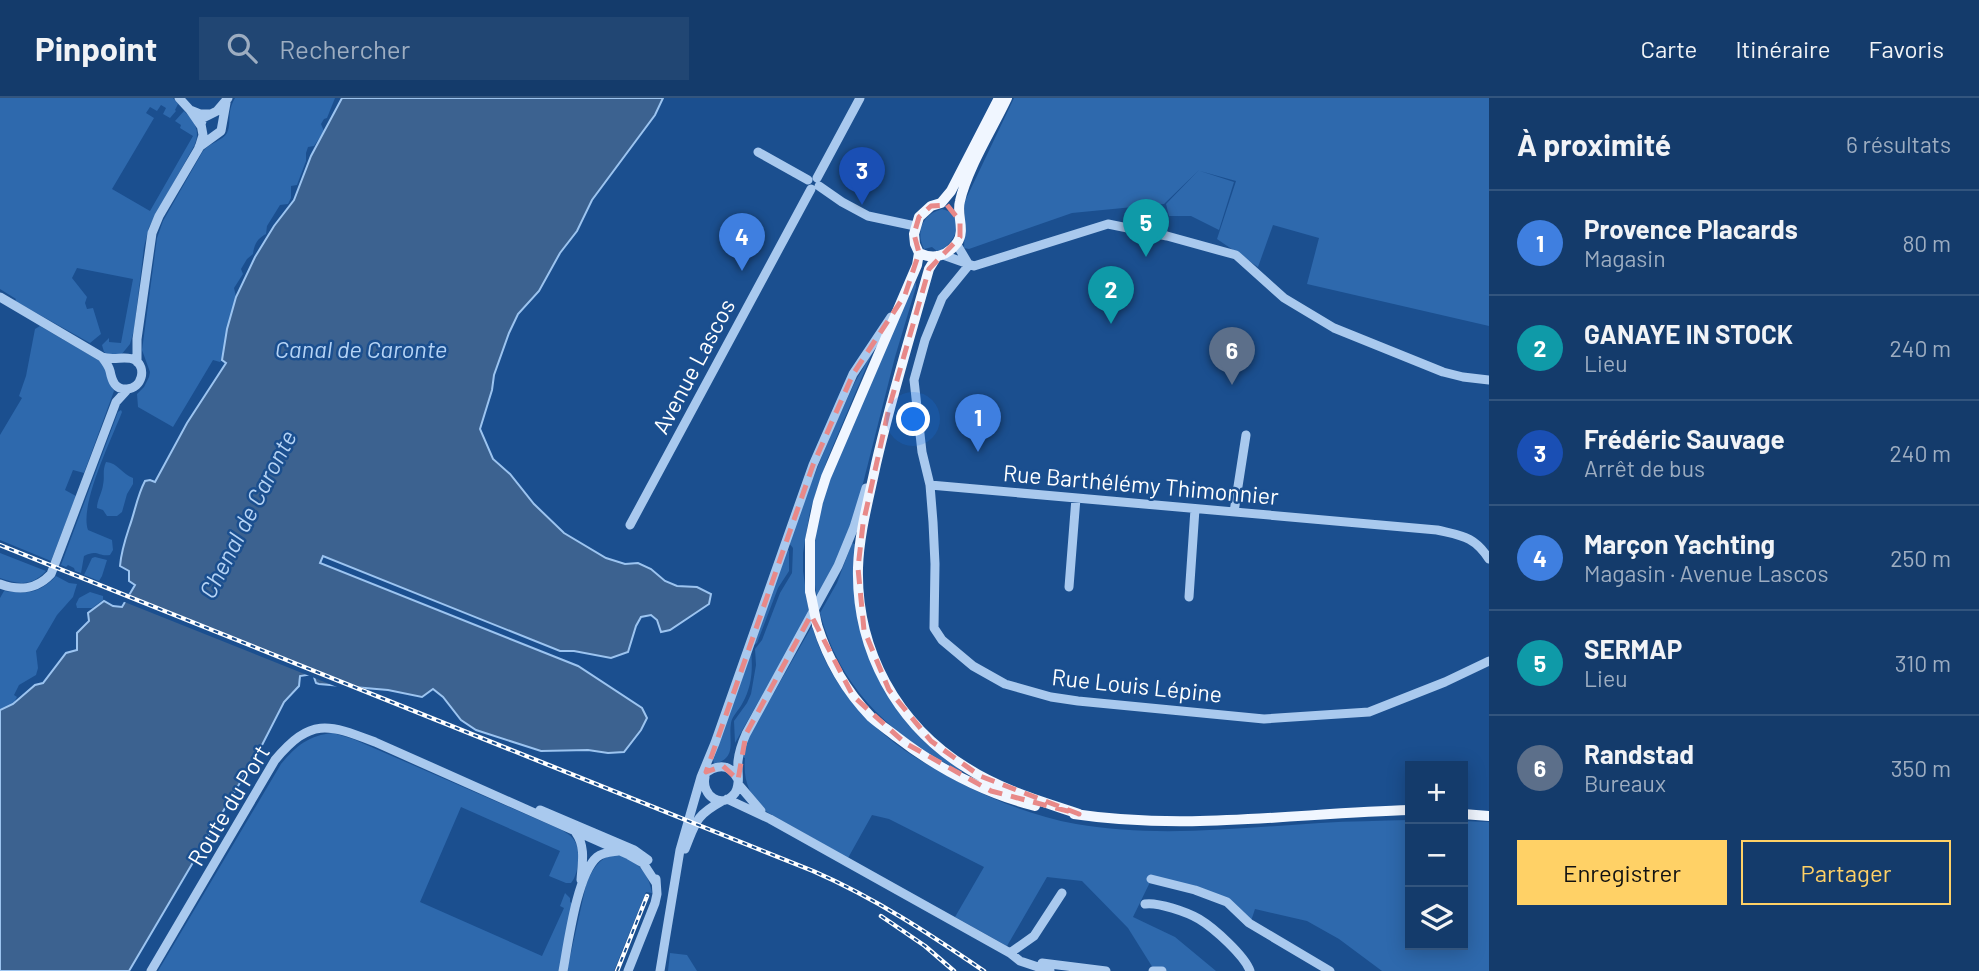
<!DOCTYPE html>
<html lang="fr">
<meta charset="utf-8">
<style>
:root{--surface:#143b6b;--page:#214673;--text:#f1f3f6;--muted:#9dadc1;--line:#33557e;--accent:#ffd166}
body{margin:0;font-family:Barlow,sans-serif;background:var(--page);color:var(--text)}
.controls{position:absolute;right:21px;bottom:21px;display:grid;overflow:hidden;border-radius:0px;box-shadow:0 4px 18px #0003}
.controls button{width:63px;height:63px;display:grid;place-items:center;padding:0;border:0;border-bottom:2px solid var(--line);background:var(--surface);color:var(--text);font:35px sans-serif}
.you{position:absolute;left:914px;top:322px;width:24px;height:24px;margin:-18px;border:5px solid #fff;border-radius:50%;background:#1a73e8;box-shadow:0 0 0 10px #1a73e833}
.badge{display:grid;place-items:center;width:46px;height:46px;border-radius:50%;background:var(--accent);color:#fff;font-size:23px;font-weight:700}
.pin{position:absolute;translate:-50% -58px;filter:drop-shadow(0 2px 4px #0008)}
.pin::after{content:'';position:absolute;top:37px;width:24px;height:21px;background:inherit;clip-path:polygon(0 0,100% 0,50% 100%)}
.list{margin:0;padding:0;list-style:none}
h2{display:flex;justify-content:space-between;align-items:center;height:91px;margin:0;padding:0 28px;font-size:30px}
h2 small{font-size:23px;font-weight:400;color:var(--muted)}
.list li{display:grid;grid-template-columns:46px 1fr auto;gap:21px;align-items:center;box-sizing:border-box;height:105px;padding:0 28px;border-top:2px solid var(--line)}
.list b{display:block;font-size:26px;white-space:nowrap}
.list p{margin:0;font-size:23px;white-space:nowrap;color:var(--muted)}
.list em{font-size:23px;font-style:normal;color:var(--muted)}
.actions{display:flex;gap:14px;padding:21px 28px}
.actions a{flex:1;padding:16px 0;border:2px solid var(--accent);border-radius:0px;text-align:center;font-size:24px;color:var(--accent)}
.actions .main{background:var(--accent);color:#111}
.icon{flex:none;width:38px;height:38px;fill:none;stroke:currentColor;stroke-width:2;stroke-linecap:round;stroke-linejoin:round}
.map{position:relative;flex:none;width:1489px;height:873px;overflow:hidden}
header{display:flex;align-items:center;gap:42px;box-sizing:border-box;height:98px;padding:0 35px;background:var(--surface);border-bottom:2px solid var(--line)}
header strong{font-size:33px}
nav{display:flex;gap:38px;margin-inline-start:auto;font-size:24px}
.search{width:490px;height:63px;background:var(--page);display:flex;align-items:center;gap:18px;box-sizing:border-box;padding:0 24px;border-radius:0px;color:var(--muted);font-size:26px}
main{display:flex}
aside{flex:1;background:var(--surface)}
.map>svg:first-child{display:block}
</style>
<header>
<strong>Pinpoint</strong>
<div class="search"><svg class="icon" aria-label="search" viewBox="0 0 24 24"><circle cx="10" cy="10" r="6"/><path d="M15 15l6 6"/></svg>Rechercher</div>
<nav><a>Carte</a><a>Itinéraire</a><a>Favoris</a></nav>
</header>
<main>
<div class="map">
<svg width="1489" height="873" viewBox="0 0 1489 873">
<rect width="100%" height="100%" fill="#1b4f8f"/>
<path fill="#2e69ad" d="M0,0H173L178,6L175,12L176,13L170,20L163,16L166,10L161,7L157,13L150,9L146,15L154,20L112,91L150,113L193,38L180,30L181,27L175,23L184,13C195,24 201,33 194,48L149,129L144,149L134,232L130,246L121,257H109L104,254L102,247L109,240V244L121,245L133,181L77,170L72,180L87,199L85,205L87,211L93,210L101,236L90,245L15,203L16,201L0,191Z
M235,0H335L327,20L324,21L321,26L324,33L314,48L308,49L306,55V63L297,87L291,88V100L288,106L280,107L267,128L266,136C258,140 254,146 253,156L247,161L241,171L243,176L234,190L236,199L227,231L222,262L220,264L213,262L173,329L138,309L137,296L144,289L149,279L150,274L142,252L157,140L163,123L203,53C211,44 222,43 227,35C232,25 226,15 235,0Z
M1014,0H1489V228L1307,186L1319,140L1273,127L1258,169L1217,141L1236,83L1200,73L1234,84L1219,132L1191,118H1169L1166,106L1199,72L1164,106L1072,115L969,151L964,150L965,119L964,105Z
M942,111C945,112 950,113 952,116C965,128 950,149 938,154L932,149L924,151C915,133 923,116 942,111Z
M916,184V189L895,259L857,409L838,460L817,500C801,418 848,340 879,267C890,242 902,205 916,184Z
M40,228L100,263L104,267L114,293L84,375L73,372L65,392L76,398L51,463L0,442V337L22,300L19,298L26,278L35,231Z
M873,253L827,362L810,413L803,455V473L809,515L735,645L734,623L747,605L751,596L756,567L755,551L762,542L780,495L792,475L793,450L789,445L811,385L834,329L855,284Z
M121,312L122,314C112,340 79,407 88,432L112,442L113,452L110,457C98,459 98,451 84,458L81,475L75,473L74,470L68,467L66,469L61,467L118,314Z
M106,364C118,365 122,376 133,380V386L127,396L122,414L117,418H107L103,412L97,410C97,402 102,395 103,387C105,378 102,373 106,364Z
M852,445L855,446L873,569L962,674C893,639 840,592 820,515L837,485Z
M787,450L789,453V473L778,490L757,545L754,547Z
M0,455L46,473C32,488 19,487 0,480Z
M95,459L107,462L102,478L99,483L84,477L92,460Z
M56,478L69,485L77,486L73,499L57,517L36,553L38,570L36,577L19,587L14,597L17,599L13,606L0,612V500L4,493C27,496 39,496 56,478Z
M90,494L103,498V502L92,510H77L76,506L79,500Z
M812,528C829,588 871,633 923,664C969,692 1022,716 1076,726C1156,740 1239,730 1320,725C1350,723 1380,723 1410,722V847H1463V723L1489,724V873H1382L1339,841L1307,823L1255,811L1251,823L1234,806L1153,778L1133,819L1175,839L1216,873H1167L1153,870L1128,830L1082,783L1047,779L1007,848L955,819L984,769L889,721L872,717L848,760L767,714C749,698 743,683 745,660L742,659L748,640Z
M751,552C753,571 752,589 742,606C739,612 732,618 731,625C728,643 738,660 714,666L713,661Z
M333,635L353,641L555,729C562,732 570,736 574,742C581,752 579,776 571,785H566L549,778L560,753L461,709L420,804L542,858L564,810L560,808L565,795L570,800V804L573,806L560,873H158L281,666C296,648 309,637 333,635Z
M614,756C635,759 649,775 652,795L646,794L614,873H567L586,787C592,772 598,761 614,756Z
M670,855L687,857L697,873H668Z"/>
<path fill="#3c6290" stroke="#9cc4f0" stroke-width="2" d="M342,0H663L655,17L592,102L577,133L560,155L539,193L518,216L509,235L494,277L492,292L480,331L493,361L510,376L534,406L564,435L606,460L625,466L638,465L651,471L665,483L677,488L697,489L711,496L709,506L670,532L661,534L657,522L651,517L641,519L636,528L628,554L611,560L574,553H560L323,458L320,465L578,568L642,610L647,620L641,632L624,654L608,655L588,652L541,653L476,632L461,622L443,599L433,591L422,599L388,592L319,586L316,585L313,576L300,578L299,588L284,604L261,649L129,873H0V612L13,606L35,587L43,585L66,555L77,552V535L89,523L88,515L104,503L113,508L122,509L135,487L129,483V473L120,468C121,455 125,442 129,430C135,414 137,398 145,383L150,382L155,384L187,325L226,265L222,262L227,231L236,199L255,159L274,128L294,102L311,58Z"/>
<path fill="#1b4f8f" d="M126,495L170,513L373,594L342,591L122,503Z"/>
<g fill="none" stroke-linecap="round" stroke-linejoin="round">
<path stroke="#a9c9ee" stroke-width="9" d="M179,0L190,12
M201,28L190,12L200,16H209
M199,49L221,33L226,5
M758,54L808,82
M817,80L860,0
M819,88L842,104L868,118L915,128
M956,145L969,167
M943,157L974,168L1108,126L1167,138L1236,157L1284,200L1334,230L1443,274L1463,279L1489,282
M969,167L942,200L925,242L914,282L922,354L930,387L933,424L935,466L934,530L942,542L973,568L1005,586L1051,599L1078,603L1264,621L1369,614L1445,584L1489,563
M0,199L102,259C113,263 127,257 135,262C147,270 142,290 127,291C115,292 112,283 110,273C109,268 105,263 102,259
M137,264V241L152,135L159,118L199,50L203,37L201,26L203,20L217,13L228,0
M930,387L1437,432C1462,438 1474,438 1489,461
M1234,414L1246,337
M630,427L811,91
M0,486C19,493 36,492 51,476L116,304L127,292
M1069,489L1076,400
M1189,499L1195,411
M703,677C715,667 729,664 737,680
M705,679C701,698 722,712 735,695C741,686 737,673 738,663C739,653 742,645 746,636L838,468L854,429L866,390
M738,686L761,713
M727,701L770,721L1010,855L1020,863L1050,873
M540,712L634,752L648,762
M576,735C586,749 582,766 581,782
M685,751C696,724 695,718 722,703
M1151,781L1195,792L1227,804L1249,825L1330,873
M1145,806C1158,804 1187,814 1199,821C1214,830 1245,858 1250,873
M1010,855L1034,838L1062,795
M1042,865L1106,873
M151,873L275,662C311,619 328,626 375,644L629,757L643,765L656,785
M563,873C568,846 577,776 597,759C603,754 611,754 618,753
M628,873L655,805L657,796L656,781
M660,873L680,752L701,679L715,645L813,367L853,276L891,219
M1153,873H1162"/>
<path stroke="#f0f6ff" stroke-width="10" d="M919,155C934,162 947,158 957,145C966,132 956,117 960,103C967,71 993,30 1007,0
M937,158L929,171C911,236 891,300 876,366C869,400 859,435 858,470C856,552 897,627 967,670C1001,692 1041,703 1079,716
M810,493V442L818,404L826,379L917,167L919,155L915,146L914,136L919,119L931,108L941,105L951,93L999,0
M817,527C828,562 846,593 871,619C879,626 888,632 897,639C937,670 985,695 1035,708
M1074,716C1186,733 1299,715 1410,712
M1463,716L1489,718"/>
<g stroke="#fff" stroke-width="4.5">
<path id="rail" d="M0,447L813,773C875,800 928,835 984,873
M881,818L925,848L954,873
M617,873L647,798"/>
</g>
<use href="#rail" stroke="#1b4f8f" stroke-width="2" stroke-dasharray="5" stroke-linecap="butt"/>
<path stroke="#f0f6ff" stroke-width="10" d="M810,493L817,527"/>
</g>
<path fill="none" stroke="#e88989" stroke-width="5" stroke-dasharray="14 9" stroke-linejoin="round" d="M947,107L960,123V139L929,171L889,310L863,426L858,470L864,532L889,592L931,643L980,678L1079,716L991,693L905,645L853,598L811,517L746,636L738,682L723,668L706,674L813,367L853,276L905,197L919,155L914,136L919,119L931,108Z"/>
<g text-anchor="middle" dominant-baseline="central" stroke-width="5" stroke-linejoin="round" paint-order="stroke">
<g font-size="23" fill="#fff" stroke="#1b4f8f">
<text transform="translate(693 268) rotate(-62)">Avenue Lascos</text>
<text transform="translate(1141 386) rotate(5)">Rue Barthélémy Thimonnier</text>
<text transform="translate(1137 587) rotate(6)">Rue Louis Lépine</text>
<text transform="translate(228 707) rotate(-59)">Route du Port</text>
</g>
<g font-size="24" font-style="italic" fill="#b5d3f5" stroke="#1b4f8f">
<text x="361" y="250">Canal de Caronte</text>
<text transform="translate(247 416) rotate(-63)">Chenal de Caronte</text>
</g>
</g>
</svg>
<div class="controls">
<button>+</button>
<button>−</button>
<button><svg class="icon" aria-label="layers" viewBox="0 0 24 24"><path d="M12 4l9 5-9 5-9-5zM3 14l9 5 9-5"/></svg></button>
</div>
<div class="you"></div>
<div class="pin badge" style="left:978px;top:354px;background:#3f7fe0">1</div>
<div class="pin badge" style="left:1111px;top:226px;background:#0f9aa8">2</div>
<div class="pin badge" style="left:862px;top:107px;background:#1a4fb4">3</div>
<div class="pin badge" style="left:742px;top:173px;background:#3f7fe0">4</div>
<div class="pin badge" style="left:1146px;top:159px;background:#0f9aa8">5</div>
<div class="pin badge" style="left:1232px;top:287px;background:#5c6f8a">6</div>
</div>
<aside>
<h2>À proximité<small>6 résultats</small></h2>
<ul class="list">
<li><span class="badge" style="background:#3f7fe0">1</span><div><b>Provence Placards</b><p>Magasin</p></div><em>80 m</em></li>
<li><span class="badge" style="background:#0f9aa8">2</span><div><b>GANAYE IN STOCK</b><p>Lieu</p></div><em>240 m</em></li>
<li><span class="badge" style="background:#1a4fb4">3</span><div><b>Frédéric Sauvage</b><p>Arrêt de bus</p></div><em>240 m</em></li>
<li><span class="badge" style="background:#3f7fe0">4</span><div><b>Marçon Yachting</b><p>Magasin · Avenue Lascos</p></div><em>250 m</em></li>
<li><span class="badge" style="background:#0f9aa8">5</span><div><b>SERMAP</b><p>Lieu</p></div><em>310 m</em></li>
<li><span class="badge" style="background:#5c6f8a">6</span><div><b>Randstad</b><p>Bureaux</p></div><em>350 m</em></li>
</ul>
<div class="actions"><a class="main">Enregistrer</a><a>Partager</a></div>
</aside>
</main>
